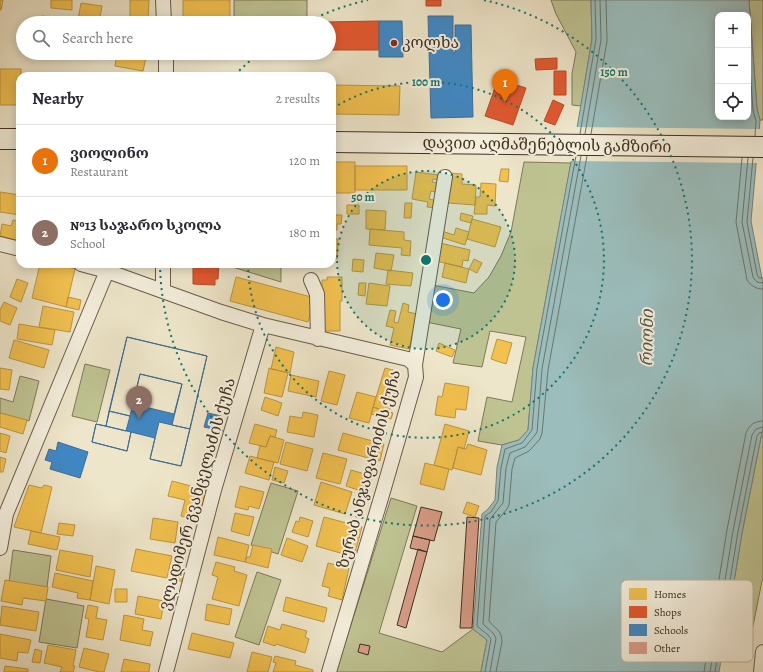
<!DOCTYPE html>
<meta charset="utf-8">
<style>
:root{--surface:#fff;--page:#f7f7f7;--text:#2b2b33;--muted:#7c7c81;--line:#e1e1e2;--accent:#7c3aed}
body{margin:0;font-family:Alegreya,"Noto Serif Georgian",serif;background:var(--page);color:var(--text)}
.controls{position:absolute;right:12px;top:12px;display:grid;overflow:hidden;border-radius:8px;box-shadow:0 2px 10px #0003}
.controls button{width:36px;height:36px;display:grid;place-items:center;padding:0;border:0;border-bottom:1px solid var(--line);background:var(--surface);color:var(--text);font:20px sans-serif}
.you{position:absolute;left:443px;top:300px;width:14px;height:14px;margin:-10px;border:3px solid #fff;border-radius:50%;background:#1a73e8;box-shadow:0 0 0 6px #1a73e833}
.badge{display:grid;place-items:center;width:26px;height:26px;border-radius:50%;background:var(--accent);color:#fff;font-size:13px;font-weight:700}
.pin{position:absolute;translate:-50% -33px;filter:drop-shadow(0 1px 2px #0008)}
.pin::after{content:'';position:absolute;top:21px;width:14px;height:12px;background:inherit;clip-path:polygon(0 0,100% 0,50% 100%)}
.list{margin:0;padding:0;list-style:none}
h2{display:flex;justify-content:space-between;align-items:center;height:52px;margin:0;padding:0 16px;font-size:17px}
h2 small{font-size:13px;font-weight:400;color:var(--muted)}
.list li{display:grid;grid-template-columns:26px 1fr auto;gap:12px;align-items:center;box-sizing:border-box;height:72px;padding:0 16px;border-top:1px solid var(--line)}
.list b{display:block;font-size:15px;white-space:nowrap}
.list p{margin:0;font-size:13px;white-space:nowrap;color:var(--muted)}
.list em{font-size:13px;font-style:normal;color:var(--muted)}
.icon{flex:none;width:22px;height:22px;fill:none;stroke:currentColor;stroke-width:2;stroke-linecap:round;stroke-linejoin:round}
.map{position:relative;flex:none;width:763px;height:672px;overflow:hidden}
.search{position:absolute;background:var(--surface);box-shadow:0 2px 10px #0003;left:16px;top:16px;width:320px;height:44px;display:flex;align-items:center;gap:10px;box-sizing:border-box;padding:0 14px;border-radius:22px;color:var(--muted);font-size:15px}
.panel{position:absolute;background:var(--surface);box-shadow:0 2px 10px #0003;left:16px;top:72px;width:320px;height:196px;border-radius:12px}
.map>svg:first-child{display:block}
</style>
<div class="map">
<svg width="763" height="672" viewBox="0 0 763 672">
<rect width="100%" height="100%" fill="#eee6ca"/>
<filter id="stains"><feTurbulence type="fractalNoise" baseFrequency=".005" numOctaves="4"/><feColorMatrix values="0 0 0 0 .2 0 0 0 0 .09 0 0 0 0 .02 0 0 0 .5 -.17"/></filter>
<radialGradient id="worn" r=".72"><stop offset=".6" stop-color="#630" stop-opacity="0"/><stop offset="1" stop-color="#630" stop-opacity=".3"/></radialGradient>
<path fill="#bfc392" stroke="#7e7958" d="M234,0H307V23L234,22Z
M551,0H591L592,39L581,106L572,105V74L576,52L556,14Z
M749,0H763V120H760L757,109Z
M524,162L571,163L533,368L528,430L519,440L502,445L478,441L487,397L512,402L526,337L490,331L482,367L453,363L461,329L421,321L427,284L474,293L489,277L501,256L511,232Z
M226,264H281V282L226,265Z
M85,364L110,370L97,422L72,416Z
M20,376L39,381L29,421L0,413V398L13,402Z
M763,427V579L762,581L747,656L722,654L742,533Z
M271,483L298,491L278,554L251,545Z
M391,498L417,506L379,633L442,652L473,629L487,640L481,672H336Z
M13,550L51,556L47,587L9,582Z
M257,572L281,580L259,645L235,637Z
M46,599L84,606L77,648L39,642Z"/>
<path fill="#9bbebd" stroke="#76857e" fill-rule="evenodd" d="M591,0H749L757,109L760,120L751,221L763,284V427L742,533L719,672H481L487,640L473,629L482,514L488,509L495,500L497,467L502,445L519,440L528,430L533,368L575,140L592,39ZM718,15H748V117H718Z"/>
<path fill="#eee6ca" d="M575,127L761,129L758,163L569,161Z"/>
<path fill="#f2c14e" stroke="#bc9540" d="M0,0H3L1,10H0Z
M51,0H72V10L51,8Z
M130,0H149L148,20L130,19Z
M183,0H230V23H183Z
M81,3L102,6L99,23L78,20Z
M42,16L70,20L69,23H41Z
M117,53H147L143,71L115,66Z
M0,69H21V76H20V105H0Z
M332,85L400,86L399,115L332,114Z
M332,162H355V193H332Z
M355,166H407V190H355Z
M501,169H509L508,182L499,181Z
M416,172L439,175V180L433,179L432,182L441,183L439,193L431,191L429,199L438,201L437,208L427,207L428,202L412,199Z
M449,173L462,174V184L476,185L475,205L448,203Z
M481,183L496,184L495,206L487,205V214H474L476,197H480Z
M0,192L20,195V215L0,212Z
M405,203H412L411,218H404Z
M347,205H359V214H347Z
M366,210L386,211L385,230L366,229Z
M461,213L473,216L471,223L460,220Z
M332,215H342L341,224H337V230H332Z
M472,219L501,227L495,247L467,239Z
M13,220L20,221V231H18L16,240L0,236L2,224L11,226Z
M456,228L469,232L465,245L440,237L442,231L454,235Z
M370,229L404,232V240L411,241L410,256L401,255L402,248L369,245Z
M332,230H335V237H332Z
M332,239H338L337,259H332Z
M440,243L470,250L468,261L463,260L462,267L436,261Z
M376,253L394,255L391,271L374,268Z
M353,259L364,260L363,272L352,271Z
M474,259L482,263L477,273L469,269Z
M445,263L469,269L466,283L442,277Z
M40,264H56L75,269L66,307L32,298Z
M388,270L413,273L411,286L386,284Z
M236,277L315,298L308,322L230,301Z
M327,277H342V301H340V331H322V280H327Z
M17,279L28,283L21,302L10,297Z
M359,283H366L365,296L358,295Z
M369,283L390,286L387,306L366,304Z
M68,297L81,300L79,310L66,307Z
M4,302L17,308L10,325L0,321V310Z
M403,303L409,305L408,312L417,314L409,349L390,345L394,328L386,326L390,310L396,311L394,322L398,323Z
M43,306L74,312L70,332L39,327Z
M19,324L55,330L52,345L17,339Z
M497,339L512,343L506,364L491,359Z
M14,340L49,350L44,368L9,358Z
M439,343L455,350L452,357L436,351Z
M276,347L294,352L290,373L271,369Z
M0,368L12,370L9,390L0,389Z
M269,368L288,373L282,397L264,393Z
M385,368L400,372L389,412L373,407Z
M329,371L345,375L337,405L321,401Z
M291,375L319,381L316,397L288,391Z
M445,383L469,387L466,410L456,409L455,418L435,415L438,396L442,397Z
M357,392L376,397L369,423L349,418Z
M265,397L282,403L278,416L261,410Z
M373,407L393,413L391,419L371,414Z
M303,412L318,415L314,437L287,432L290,416L302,418Z
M0,413L27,420L23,434L0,427Z
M255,424L277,430L275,437L270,436L266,447L249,443Z
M445,424L469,431L464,449L458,447L452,470L434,465Z
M0,433L10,436L6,453L0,451Z
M343,433L384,444L380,461L338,450Z
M270,436L284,440L278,463L257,458L260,446L266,447Z
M286,442L313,449L307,471L280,464Z
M468,444L487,450L481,475L453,468L458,447L466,449Z
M323,453L347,459L340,484L316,478Z
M250,456L274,462L269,480L245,473Z
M0,457L6,459L3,472H0Z
M425,463L449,469L444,490L420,484Z
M275,467L288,471L284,483L272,480Z
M351,470L372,476L367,493L346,486Z
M172,481L206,490L198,521L181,516L185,500L168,496Z
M321,482L352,492L345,514L314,505Z
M29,485L42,488L44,485L52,487L41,533L14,527Z
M240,486L264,492L259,509L249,506L248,510L235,507Z
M467,502L479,506L475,517L463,513Z
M235,513L254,517L249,536L231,531Z
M300,517L313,521L308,537L292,532L296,521L299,522Z
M324,517L362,527L354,557L316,546Z
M153,518L178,522L175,543L150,539Z
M59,523L75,525L73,536L57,534Z
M31,531L60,537L57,550L28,544Z
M218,537L249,545L245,562L214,555Z
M287,538L308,546L302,562L281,555Z
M253,545L272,549L268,568L245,562L247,557H250Z
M136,549L172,556L167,578L131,571Z
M60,550L93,556L90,577L56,570Z
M216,562L235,567L234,571L247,575L239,606L212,599L218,577L212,575Z
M328,563L349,568L342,600L328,596L330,588L322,586Z
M96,566L115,570L109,604L90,600Z
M173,568L187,571L185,582L171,579Z
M55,573L93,581L90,600L77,598L78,593L52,587Z
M5,580L48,587L46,601L23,598L22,605L1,601Z
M115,589H127V602H115Z
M138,596L164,601L161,619L135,614Z
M286,597L327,608L324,622L283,611Z
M207,604L232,609L229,625L205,620Z
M88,605L98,607L96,618L107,620L103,640L86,637L89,619L85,618Z
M2,606L39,612L36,631L0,625Z
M124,615L144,619L142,630L153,632L150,646L120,640Z
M282,624L307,631L305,637L309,639L305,653L276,644L275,646L263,642L268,626L280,630Z
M192,633L234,643L230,658L188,649Z
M0,634L31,640L28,653L18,652L17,661L0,658Z
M48,645L76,650L73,666H75L73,672H60L62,667L44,663Z
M84,648L109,654L104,672H99L79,667Z
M35,649L42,651L40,663L32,662Z
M252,652L272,657L268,672H247Z
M275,656L296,661L295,665L313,670V672H273L276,663L273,662Z
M124,659L150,664L149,672H121Z
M5,666L28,669V672H4Z"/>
<path fill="#e4572e" stroke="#b24b2a" d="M426,0H441V6H426Z
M379,21V50H329V23H325V22Z
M557,58V69L536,70L535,59Z
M554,71H566V95H554Z
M498,79L526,88L513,125L485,116Z
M553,100L564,105L555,125L544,121Z
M193,264H219L218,279H215V285L193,284Z"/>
<path fill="#3f88c5" stroke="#3f6d93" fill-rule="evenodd" d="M428,16H453V52L455,53V25H471L473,117L431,118Z
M379,21H402L403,57H379Z
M127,337L207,356L181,466L150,459L155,438L131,432L127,451L92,442L96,424L106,426ZM140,374L182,384L174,414L133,404Z
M127,337L207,356L190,429L172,425L182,384L140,374L130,416L109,411Z
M109,411L130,416L126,431L106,426Z
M208,413L221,416L218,430L204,427Z
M159,422L190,429L181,466L150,459Z
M96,424L131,432L127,451L92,442Z
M58,442L88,452L80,478L50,469L52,462L45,460L49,449L56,451Z"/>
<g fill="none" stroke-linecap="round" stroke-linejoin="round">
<path stroke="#6c766e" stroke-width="1" d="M748,42L753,110L756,121L755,136
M580,134L596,39L595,0
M585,134L601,40L600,0
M591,134L607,41L606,0
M742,158L736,222L747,280C751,286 756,289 763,289
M748,158L742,222L753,277L757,282L763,283
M753,158L747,222L757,274L759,278H763
M485,672L491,639L489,636L477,626L485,516L491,512L498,501L501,468L505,449L522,443L532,430L537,368L576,156
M490,672L496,638L493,633L483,624L490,519L503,503L506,468L510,453L525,447L535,435L537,432L542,369L581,156
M496,672L502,642C502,630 495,629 489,621L496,522L507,509L509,505L512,469L515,458L529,451L540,439L542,433L548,370L587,156
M704,672L727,530L746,433C749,425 755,421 763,421
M710,672L733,531L752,435L756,429L763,427
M715,672L738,532L757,436L759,433L763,432"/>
</g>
<path fill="#da9e89" stroke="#3e2f1f" d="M421,507L442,512L434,541L413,536Z
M467,517L479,518L472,628H460Z
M413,536L430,540L427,552L410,548Z
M418,549L427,552L406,628L397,625Z
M360,644L370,646L368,655L358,652Z"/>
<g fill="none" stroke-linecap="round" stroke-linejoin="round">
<g stroke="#6a5d4a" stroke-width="16">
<path id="street" d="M163,0L164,23
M166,53V76
M0,244L20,249
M81,264L107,271L221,312L263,325L408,359L415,365
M311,280L317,294L318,339
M163,291V264
M0,548L6,514L107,271
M166,672L214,490L263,325
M329,672L384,488L416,377L415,365L445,177
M761,672L763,652"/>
</g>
<g stroke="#3e2f1f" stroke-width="22">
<path id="secondary" d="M0,139H20
M332,142L763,147"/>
</g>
<use href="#street" stroke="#f4efdd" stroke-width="14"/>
<use href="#secondary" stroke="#f4efdd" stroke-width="20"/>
</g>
<circle cx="426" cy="260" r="89" fill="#0f766e" fill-opacity=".12"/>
<g fill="none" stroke="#0f766e" stroke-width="2" stroke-dasharray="2 4">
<circle cx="426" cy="260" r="89"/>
<path d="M333 108A178 178 0 1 1 248 265"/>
<path d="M235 75A266 266 0 0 1 259 53M305 23A266 266 0 0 1 368 0M484 0A266 266 0 1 1 160 265"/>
</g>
<circle fill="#8f2418" stroke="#f4efdd" stroke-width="1.5" cx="394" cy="43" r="4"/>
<g text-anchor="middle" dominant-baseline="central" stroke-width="4" stroke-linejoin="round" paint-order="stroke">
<g font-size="16" fill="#3e2f1f" stroke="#f4efdd" text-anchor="start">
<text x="402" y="43">კოლხა</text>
</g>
<g font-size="16" fill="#3e2f1f" stroke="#f4efdd">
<text transform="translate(547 145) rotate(1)">დავით აღმაშენებლის გამზირი</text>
<text transform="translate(369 469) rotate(-75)">ზურაბ ანჯაფარიძის ქუჩა</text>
<text transform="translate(197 494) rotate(-74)">ვლადიმერ გვანცელაძის ქუჩა</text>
</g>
<g font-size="17" font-style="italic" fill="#555346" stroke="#f4efdd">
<text transform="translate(647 338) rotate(-89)">რიონი</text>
</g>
</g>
<rect x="621" y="580" width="132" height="82" rx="6" fill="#f4efdd" stroke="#bdb5a4" stroke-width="1"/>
<rect x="629" y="588" width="18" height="12" fill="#f2c14e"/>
<rect x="629" y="606" width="18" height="12" fill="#e4572e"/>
<rect x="629" y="624" width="18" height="12" fill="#3f88c5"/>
<rect x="629" y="642" width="18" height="12" fill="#da9e89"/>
<g font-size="11" fill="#3e2f1f">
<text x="654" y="598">Homes</text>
<text x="654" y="616">Shops</text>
<text x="654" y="634">Schools</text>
<text x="654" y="652">Other</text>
</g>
<circle cx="426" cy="260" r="6" fill="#0f766e" stroke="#f4efdd" stroke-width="2"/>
<g font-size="12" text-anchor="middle" font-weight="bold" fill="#0f766e" stroke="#f4efdd" stroke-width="4" stroke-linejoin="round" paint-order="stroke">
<text x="614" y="76">150 m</text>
<text x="426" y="86">100 m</text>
<text x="363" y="201">50 m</text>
</g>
<rect width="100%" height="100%" filter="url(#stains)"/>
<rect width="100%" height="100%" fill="url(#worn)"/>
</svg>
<div class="controls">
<button>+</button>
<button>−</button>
<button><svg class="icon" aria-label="locate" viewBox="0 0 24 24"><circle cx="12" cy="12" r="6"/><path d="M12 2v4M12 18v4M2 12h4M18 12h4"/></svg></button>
</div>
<div class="you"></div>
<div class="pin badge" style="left:505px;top:102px;background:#e8710a">1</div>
<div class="pin badge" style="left:139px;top:419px;background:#8d6e63">2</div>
<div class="search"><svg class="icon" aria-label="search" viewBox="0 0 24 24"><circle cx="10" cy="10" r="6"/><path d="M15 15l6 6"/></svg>Search here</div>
<section class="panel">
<h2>Nearby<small>2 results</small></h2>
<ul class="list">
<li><span class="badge" style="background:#e8710a">1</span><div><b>ვიოლინო</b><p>Restaurant</p></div><em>120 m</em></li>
<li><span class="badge" style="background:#8d6e63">2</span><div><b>№13 საჯარო სკოლა</b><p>School</p></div><em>180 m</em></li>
</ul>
</section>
</div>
